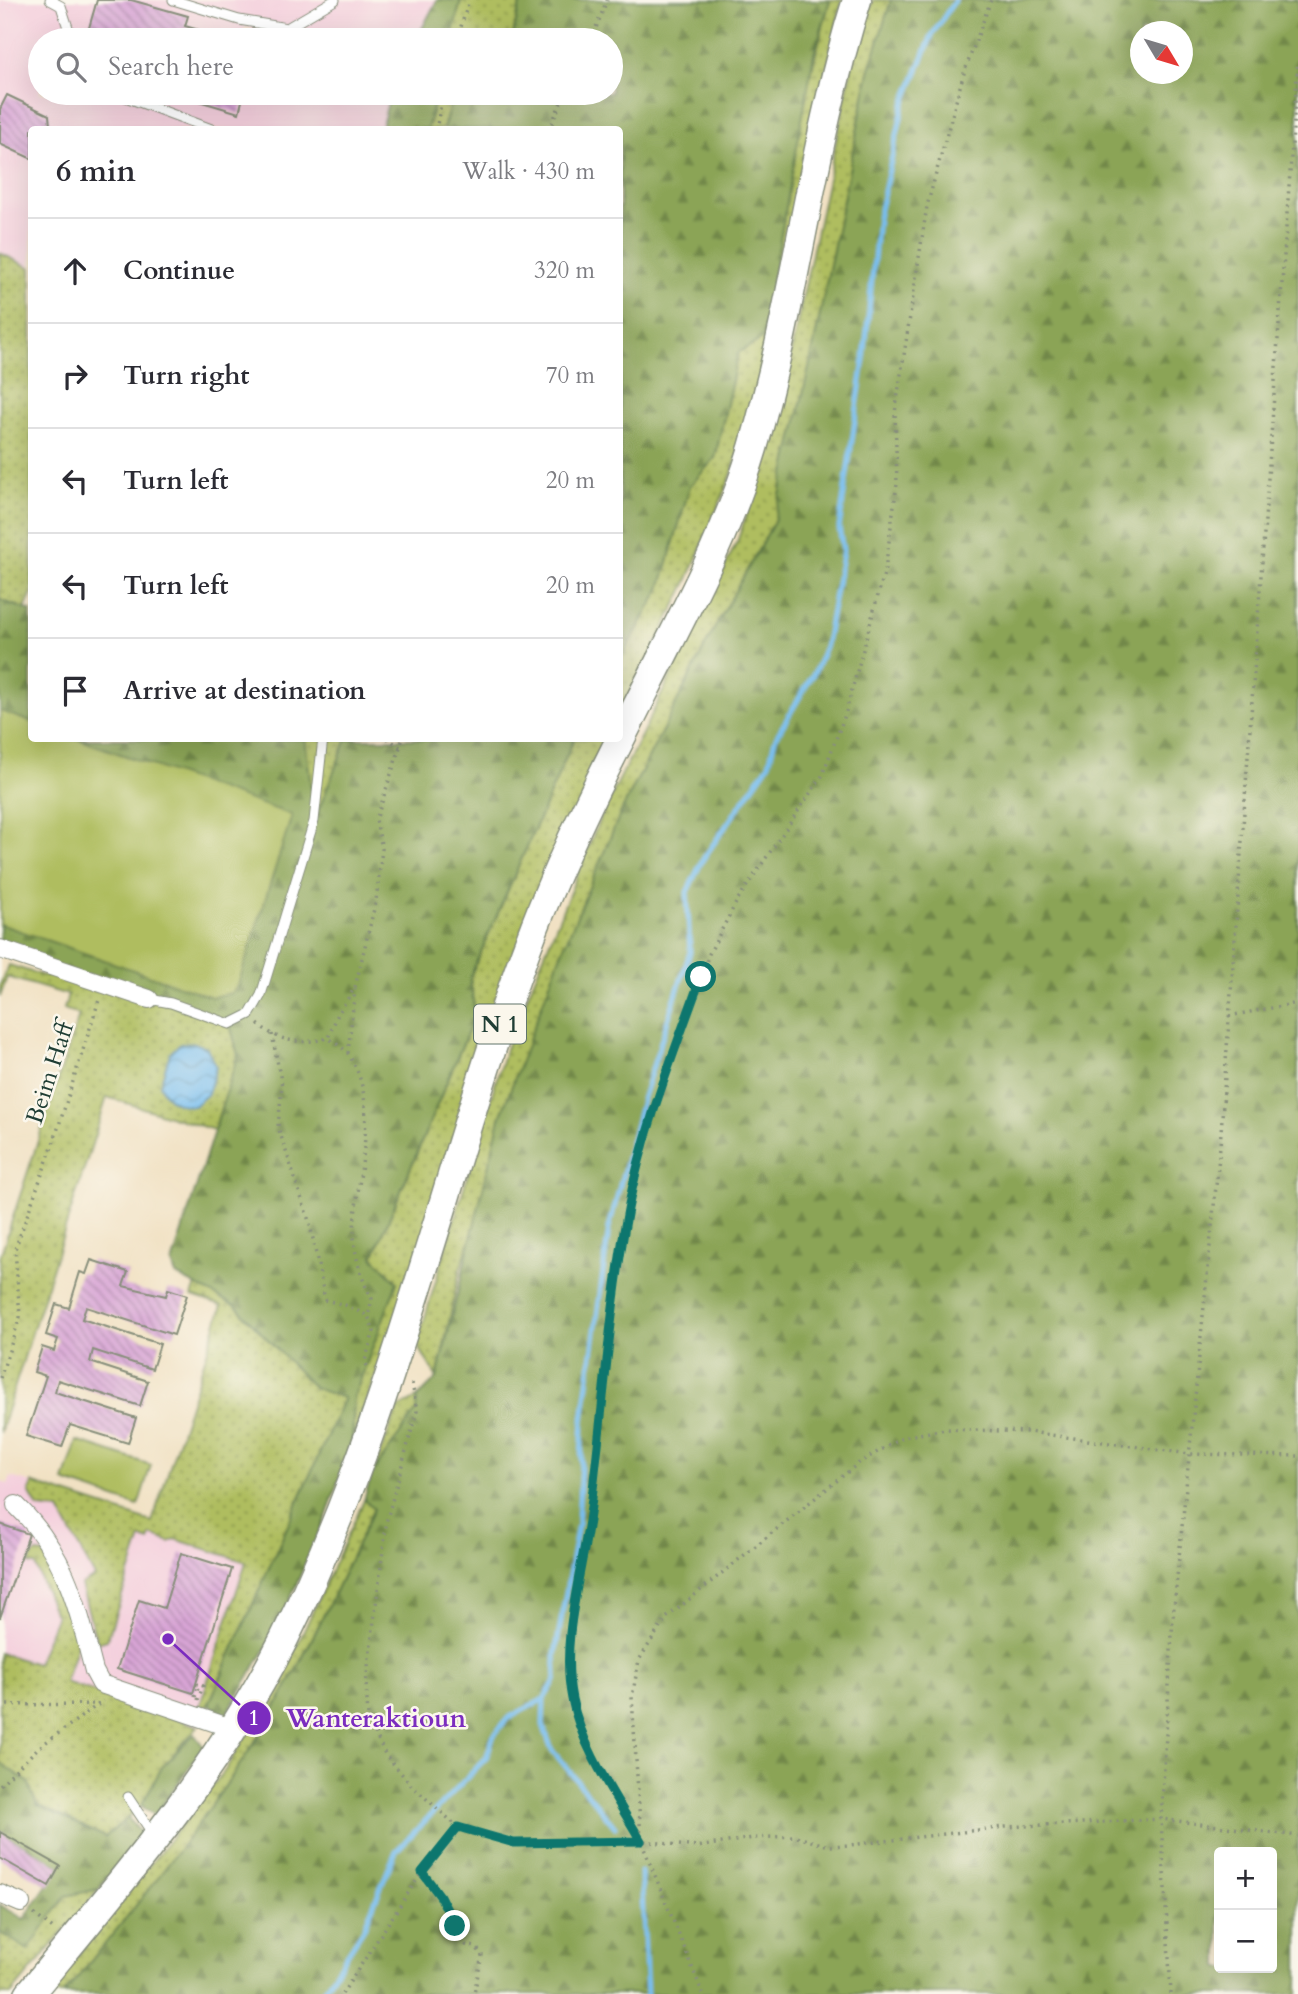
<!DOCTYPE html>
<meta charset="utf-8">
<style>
:root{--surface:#fff;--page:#f7f7f7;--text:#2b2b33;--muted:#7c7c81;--line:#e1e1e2}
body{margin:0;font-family:Cardo,serif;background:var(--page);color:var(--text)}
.controls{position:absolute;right:21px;bottom:21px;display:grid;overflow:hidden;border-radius:7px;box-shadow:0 7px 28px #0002}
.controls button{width:63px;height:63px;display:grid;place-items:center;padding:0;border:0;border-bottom:2px solid var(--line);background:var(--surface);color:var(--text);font:35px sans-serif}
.compass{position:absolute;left:1130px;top:21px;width:63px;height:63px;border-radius:50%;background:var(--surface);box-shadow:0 7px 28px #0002;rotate:128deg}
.stop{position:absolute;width:21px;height:21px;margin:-16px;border:5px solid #0f766e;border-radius:50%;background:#fff}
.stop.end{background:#0f766e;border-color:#fff;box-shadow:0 2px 7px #0008}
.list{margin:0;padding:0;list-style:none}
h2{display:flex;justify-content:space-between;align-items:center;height:91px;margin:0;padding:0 28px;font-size:30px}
h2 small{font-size:23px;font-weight:400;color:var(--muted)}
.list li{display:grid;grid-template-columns:46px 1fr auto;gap:21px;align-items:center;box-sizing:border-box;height:105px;padding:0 28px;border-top:2px solid var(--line)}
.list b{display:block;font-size:26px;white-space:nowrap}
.list em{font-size:23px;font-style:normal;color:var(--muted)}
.icon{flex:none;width:38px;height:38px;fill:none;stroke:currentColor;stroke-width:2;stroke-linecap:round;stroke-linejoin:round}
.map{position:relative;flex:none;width:1298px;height:1994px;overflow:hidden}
.search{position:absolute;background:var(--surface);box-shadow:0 7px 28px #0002;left:28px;top:28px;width:595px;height:77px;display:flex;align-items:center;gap:18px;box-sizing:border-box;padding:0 24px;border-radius:38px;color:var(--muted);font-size:26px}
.panel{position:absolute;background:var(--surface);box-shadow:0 7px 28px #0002;left:28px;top:126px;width:595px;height:616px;border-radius:7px}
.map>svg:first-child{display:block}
</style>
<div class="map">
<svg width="1298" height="1994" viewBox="0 0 1298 1994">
<defs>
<pattern id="grass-dots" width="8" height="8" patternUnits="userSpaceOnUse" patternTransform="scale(1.75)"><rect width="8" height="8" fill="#afbd5f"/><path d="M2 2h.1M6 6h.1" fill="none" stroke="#8e9b4f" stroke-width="1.8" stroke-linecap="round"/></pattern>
<pattern id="forest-firs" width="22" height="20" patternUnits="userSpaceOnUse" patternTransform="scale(1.75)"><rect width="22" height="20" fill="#8ba456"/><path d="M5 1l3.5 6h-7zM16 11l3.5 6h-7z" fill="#718748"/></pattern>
<pattern id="water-waves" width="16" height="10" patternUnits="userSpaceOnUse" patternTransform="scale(1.75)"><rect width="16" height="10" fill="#78beef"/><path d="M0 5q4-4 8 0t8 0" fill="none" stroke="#629cc2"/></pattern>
<pattern id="building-back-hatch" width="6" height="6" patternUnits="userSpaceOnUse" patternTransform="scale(1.75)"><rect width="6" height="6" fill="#d8a4d5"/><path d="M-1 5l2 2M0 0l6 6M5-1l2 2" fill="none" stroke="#af87ae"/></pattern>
</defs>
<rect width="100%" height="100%" fill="#fbf7ec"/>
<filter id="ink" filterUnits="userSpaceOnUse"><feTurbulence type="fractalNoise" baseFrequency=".0143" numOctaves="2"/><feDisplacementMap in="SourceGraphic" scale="14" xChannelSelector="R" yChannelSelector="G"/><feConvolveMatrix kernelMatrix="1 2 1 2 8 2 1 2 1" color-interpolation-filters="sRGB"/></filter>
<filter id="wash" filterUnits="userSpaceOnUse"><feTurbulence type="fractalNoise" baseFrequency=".00686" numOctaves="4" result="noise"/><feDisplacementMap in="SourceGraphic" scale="28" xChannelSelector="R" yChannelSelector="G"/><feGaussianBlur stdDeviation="1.57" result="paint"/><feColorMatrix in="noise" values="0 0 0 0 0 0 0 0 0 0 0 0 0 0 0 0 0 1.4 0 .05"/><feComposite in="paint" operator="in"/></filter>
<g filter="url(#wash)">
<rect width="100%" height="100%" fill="#f1e1c3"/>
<path fill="#f4cfdd" d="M0,0H437L416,40H290L245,27L241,38L245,40H40V93H366L388,102L381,129L32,130L31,268L0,253Z
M11,1477L32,1483L29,1492L59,1510L96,1577L81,1585L107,1640L141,1538L150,1535L170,1542L175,1539L246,1562L199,1708L206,1710L198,1726L65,1682L78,1642L37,1553L29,1563L35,1565L57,1617L37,1664L0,1653V1481L8,1484Z"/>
<path fill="url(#grass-dots)" stroke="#677d4a" stroke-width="2" d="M461,0H521L512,40H451Z
M830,0H842L755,397L731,476L685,586L620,716V660L660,589L690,485L715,458L738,353Z
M873,0H891L869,72L811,359L774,522L713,631L621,812L460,1269L437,1378L417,1344L505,1051L599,821L737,542L773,436L855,52Z
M437,93H454L443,129L427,130Z
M0,253L31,268L32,593L25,609L0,600Z
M305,739H347L314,821Z
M574,739H608L352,1440L354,1397L397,1282L373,1257L475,1015L470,977Z
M9,965L47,977L50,966L230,1024L238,1055L214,1130L107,1097L0,1433V1257L79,1015L64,1009L68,995L7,977L0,997V985Z
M196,1285L236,1306L314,1388L344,1398L206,1710L199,1708L246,1562L175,1539L170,1542L151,1535L149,1541L141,1538L107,1640L97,1643L81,1585L95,1577L59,1510L38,1508L29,1492L32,1483L152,1522L222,1306L192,1296Z
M417,1398V1411L372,1474L398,1408Z
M364,1500L374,1508C337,1587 302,1666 256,1740C199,1829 131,1913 64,1994H47L226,1769L290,1661Z
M37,1553L45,1554L62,1584L78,1642L65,1682L198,1726L162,1767L141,1806L105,1837L36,1804L28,1782L0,1763V1653L37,1664L56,1617L35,1565L29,1564L32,1556Z
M99,1889L11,1994H0V1932L28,1949L66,1895Z"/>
<path fill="url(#forest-firs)" stroke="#557045" stroke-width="2" fill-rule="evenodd" d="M437,0H461L451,40H416Z
M521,0H830L814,54L762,339L738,353L715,458L690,486L660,589L620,660V130L443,129L454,93H611V40H512Z
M891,0H1298V1994H64C131,1913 199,1829 256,1740C302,1667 337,1587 374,1509L364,1500L372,1474L416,1411L417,1398L437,1378L500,1118L560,956L621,812L713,631L774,522L811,359L869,72ZM1140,32H1182V74H1140ZM1219,1852H1272V1968H1219Z
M366,93H437L427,129H381L388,102Z
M0,600L31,611V722L0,711Z
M78,739H305L315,819L347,739H574L470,977L475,1015L373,1257L397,1282L354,1397L352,1440L327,1515L274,1635L226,1715L209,1704L344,1398L314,1388L236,1306L176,1275L172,1263L238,1055L230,1024L0,949V924L212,997L231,993L238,985L292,815Z
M194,1734L204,1747L155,1815L141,1806L162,1767Z
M0,1763L28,1782L37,1805L105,1837L128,1818L141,1833L99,1889L66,1896L28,1950L0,1932V1905L24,1919L60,1866L0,1832Z"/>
<path fill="#afbd5f" stroke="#677d4a" stroke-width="2" d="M0,711L31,722L32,738L78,739L292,815L238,985L231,993L212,997L0,924Z
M77,1441L151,1465L138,1506L64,1481Z"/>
<path fill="url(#water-waves)" stroke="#4c7e92" stroke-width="2" d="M195,1043L207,1048L216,1067L208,1094L194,1106C177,1105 167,1101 160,1085L170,1053L180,1044Z"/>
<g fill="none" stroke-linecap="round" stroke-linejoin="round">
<path stroke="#78beef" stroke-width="5" d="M615,1827L552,1750L543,1725L544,1699L556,1679L555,1655L578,1524L583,1420L609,1228L642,1100L690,952L687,892L703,859L769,764L775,739L815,671L826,644L843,550L839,528L864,360L878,218L904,104L932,35L955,0
M641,1872L647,1994
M321,1994L363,1930L396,1851L486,1758L494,1735L508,1718L544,1699"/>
</g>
<g id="blocks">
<path fill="url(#building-back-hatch)" d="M97,0H131L188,16L185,26L234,40H104L87,35Z
M172,93H244L239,113Z
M7,95L49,115L50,126L57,130H32V159L0,144V109Z
M91,1260L128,1272L123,1286L166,1296L168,1289L187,1295L174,1335L86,1307L82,1319L160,1344L152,1369L93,1350L90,1362L148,1381L140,1406L58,1380L55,1392L136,1418L128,1443L70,1425L62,1447L26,1436L46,1376L34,1372L42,1347L54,1351L58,1339L46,1335L56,1304L69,1308L80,1272L86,1274Z
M0,1524L29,1534L0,1618Z
M181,1553L232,1569L193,1693L117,1669L139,1600L164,1608Z
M0,1832L60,1866L49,1886L0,1858Z"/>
</g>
</g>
<g filter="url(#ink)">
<use href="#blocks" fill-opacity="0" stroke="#888f7c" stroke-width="2"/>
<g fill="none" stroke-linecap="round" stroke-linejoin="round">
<g stroke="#888f7c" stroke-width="11">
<path id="lane" d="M50,0L61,6L72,40
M173,0L239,20L287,28L335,0
M115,93L214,130
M149,999L171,1003L230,1024L250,1014L261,995L314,821L323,738
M128,1797L154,1836"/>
</g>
<g stroke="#888f7c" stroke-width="20">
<path id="street" d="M0,949L149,999
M16,1505C67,1554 77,1606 94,1671L101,1684L234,1729
M0,1894L21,1903"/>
</g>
<g stroke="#888f7c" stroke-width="31">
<path id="primary" d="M29,1994C122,1881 218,1771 284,1639C397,1412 445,1162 535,926C572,831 620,740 666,649C699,584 732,519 753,448C796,301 811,146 857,0"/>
</g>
<path stroke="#888f7c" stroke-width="3.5" stroke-dasharray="2 5" stroke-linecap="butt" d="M457,40L469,0
M591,40L607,0
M436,130L443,93
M549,130L565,93
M387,738L400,747
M1229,1016L1298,1003
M258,1024C279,1042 301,1045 328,1038
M272,1034L282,1086L278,1127L310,1224L325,1300L345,1305L368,1316
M348,1053L355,989
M367,1366L365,1361L374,1331L368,1316L372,1299C362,1282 353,1251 354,1231C356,1175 382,1107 349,1055C345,1048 335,1043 328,1038L338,1014L355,987L376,901L382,849L376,820L403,738
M0,1378L20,1317L15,1249L53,1144L99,1000
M412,1383L417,1411L387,1519L366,1683L368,1718L385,1754L412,1786L458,1827
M195,1697L199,1685L195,1684
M198,1700L203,1686L199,1685
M0,1705L99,1704
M0,1785L38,1748L103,1701
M641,1839L632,1697L639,1660L666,1618L860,1462L904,1437L945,1429L1029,1432L1190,1454L1298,1456
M423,1872L440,1896L466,1945L476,1947L482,1955L474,1994
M34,1914L53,1929
M342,1994L422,1872L458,1827L515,1843L641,1841L697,1847L753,1838L793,1836L829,1846L850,1845L1005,1827L1161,1819L1298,1836
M703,1994L641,1841L586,1741L572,1698L569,1650L590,1513L606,1347L628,1207L661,1089L709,954L738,899L822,776L845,715L885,570L897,484L895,413L927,206L963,76L991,0
M1171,1994L1161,1819L1173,1617L1220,1146L1298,61"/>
<use href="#lane" stroke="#fff" stroke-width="9"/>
<use href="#street" stroke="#fff" stroke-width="18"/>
<use href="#primary" stroke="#fff" stroke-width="28"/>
</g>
</g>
<g fill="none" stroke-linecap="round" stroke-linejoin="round" filter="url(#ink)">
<path stroke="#0f766e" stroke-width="9" d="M455,1926L440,1896L422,1872L458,1827L514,1843L641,1841C616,1797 582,1749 572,1699C560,1640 582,1573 590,1514C603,1413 609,1311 628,1209C643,1130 674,1053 701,977"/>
</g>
<g text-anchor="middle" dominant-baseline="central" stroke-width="5" stroke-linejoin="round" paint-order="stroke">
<rect fill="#fbf7ec" stroke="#61756b" stroke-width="2" x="474" y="1004.5" width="52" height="39" rx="5"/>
<g font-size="23" font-weight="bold" fill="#1f3d34">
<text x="500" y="1024">N 1</text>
</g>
<g font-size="24" fill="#1f3d34" stroke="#fbf7ec">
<text transform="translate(50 1073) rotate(-72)">Beim Haff</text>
</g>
</g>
<path fill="none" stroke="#7b2cbf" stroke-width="2.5" d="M168 1639L254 1718"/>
<g fill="#7b2cbf" stroke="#fbf7ec" stroke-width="2.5">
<circle cx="168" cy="1639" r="7"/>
<circle cx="254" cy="1718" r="18"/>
</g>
<g font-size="21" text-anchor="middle" font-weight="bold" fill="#fff">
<text x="254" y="1725">1</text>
</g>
<g font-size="26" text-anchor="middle" font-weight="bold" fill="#7b2cbf" stroke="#fbf7ec" stroke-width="5" stroke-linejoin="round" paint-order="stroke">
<text x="376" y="1727">Wanteraktioun</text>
</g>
</svg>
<div class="controls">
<button>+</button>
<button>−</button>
</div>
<svg class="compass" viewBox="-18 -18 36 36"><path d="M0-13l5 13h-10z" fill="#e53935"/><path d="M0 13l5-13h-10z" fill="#7c7c81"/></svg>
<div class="stop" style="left:701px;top:977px"></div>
<div class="stop end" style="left:455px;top:1926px"></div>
<div class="search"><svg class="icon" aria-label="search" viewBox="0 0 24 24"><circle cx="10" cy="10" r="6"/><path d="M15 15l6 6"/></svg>Search here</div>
<section class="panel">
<h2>6 min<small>Walk · 430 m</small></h2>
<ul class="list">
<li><svg class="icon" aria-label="ahead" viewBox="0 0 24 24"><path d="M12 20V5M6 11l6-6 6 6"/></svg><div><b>Continue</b></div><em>320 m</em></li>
<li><svg class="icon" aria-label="right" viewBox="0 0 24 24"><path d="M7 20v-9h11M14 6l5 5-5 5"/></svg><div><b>Turn right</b></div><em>70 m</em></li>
<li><svg class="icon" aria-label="left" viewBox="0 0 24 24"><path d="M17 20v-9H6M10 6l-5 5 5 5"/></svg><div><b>Turn left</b></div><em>20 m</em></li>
<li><svg class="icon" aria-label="left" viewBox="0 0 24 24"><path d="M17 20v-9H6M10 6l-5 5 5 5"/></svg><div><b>Turn left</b></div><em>20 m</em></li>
<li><svg class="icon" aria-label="arrive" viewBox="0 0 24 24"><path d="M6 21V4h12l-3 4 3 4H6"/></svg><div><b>Arrive at destination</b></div></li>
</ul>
</section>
</div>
